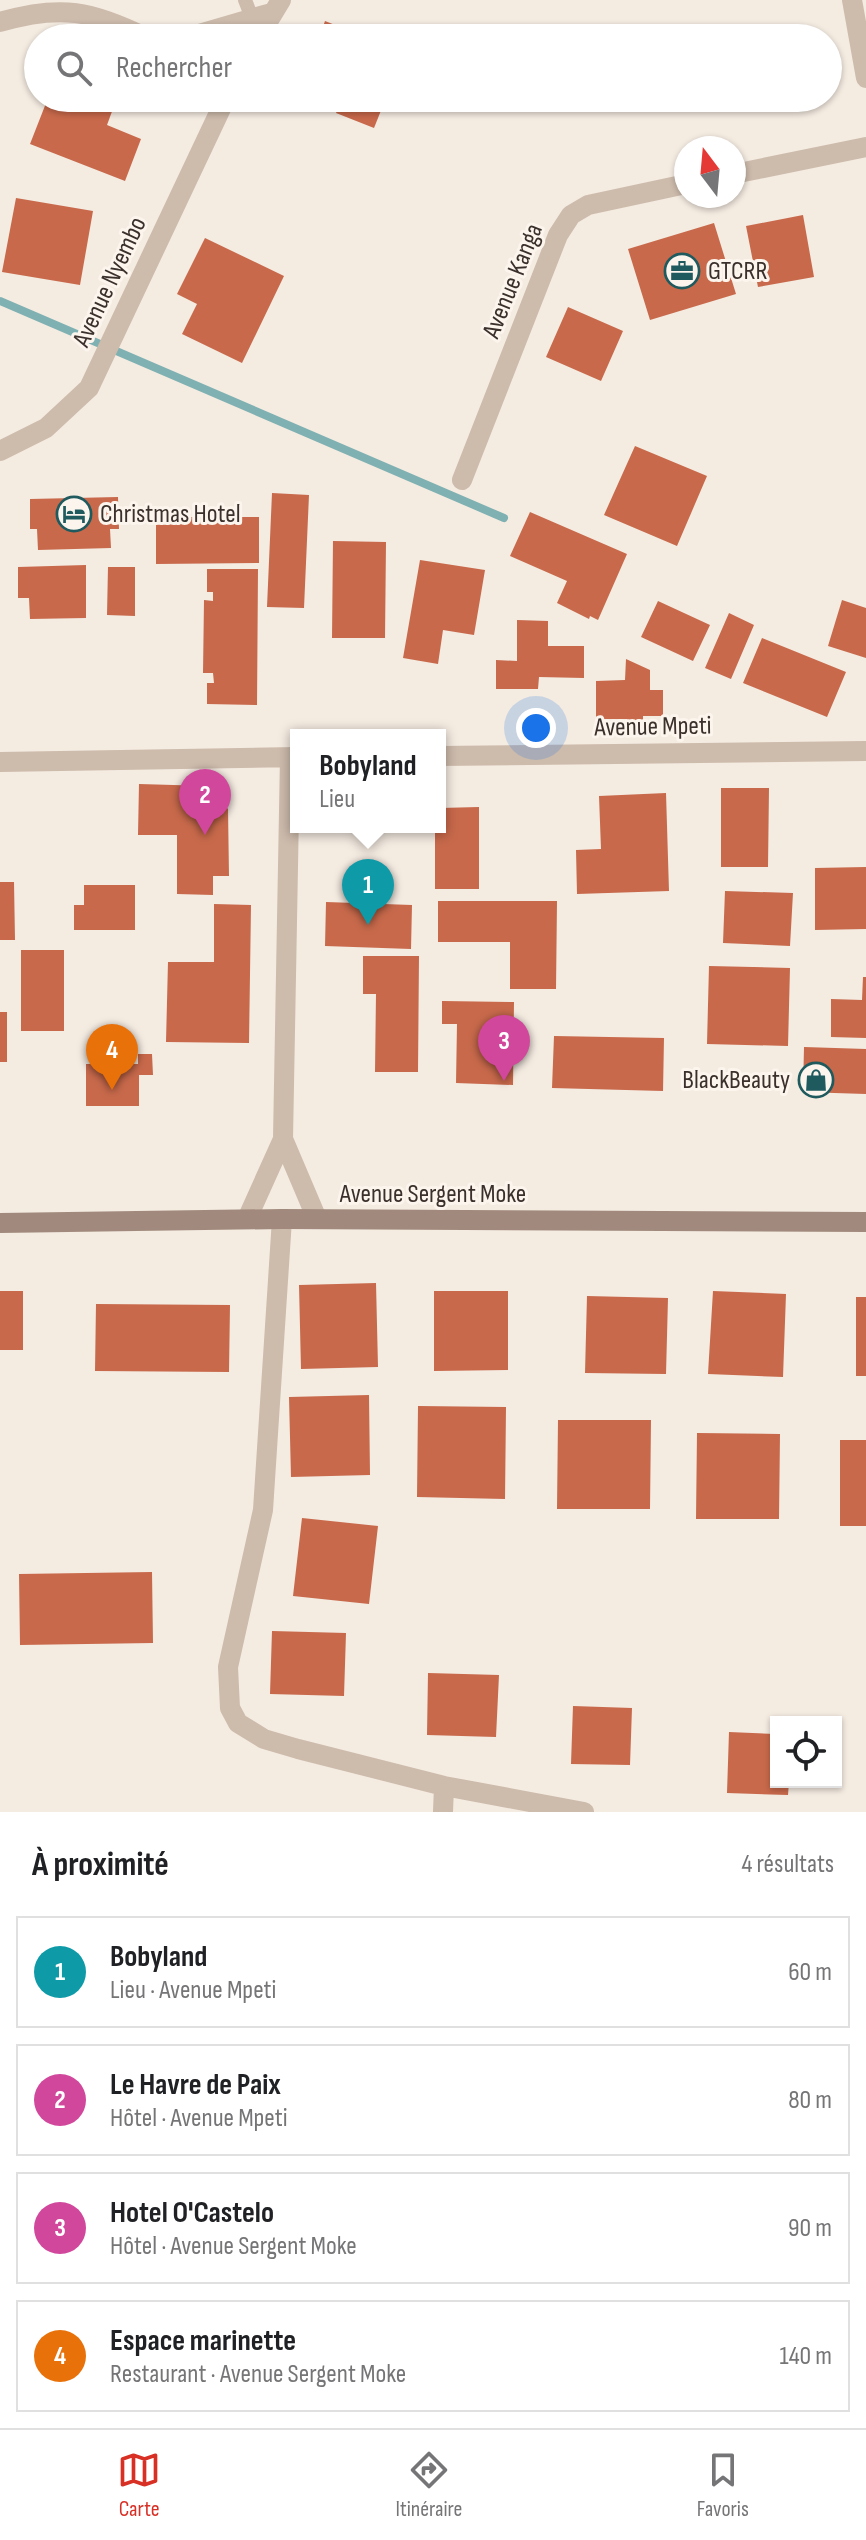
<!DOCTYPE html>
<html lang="fr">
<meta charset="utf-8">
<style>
:root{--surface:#fff;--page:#f2f2f2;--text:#202124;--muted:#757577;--line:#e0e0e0;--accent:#d93025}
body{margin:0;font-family:"Sofia Sans Condensed",sans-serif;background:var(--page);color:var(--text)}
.controls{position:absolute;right:24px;bottom:24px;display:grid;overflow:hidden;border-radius:0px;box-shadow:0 2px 6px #0004}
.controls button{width:72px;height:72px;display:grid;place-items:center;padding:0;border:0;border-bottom:2px solid var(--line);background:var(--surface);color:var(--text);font:40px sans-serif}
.compass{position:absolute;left:674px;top:136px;width:72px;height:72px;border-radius:50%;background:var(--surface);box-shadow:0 2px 6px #0004;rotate:344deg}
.you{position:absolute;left:536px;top:728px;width:28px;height:28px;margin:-20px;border:6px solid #fff;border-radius:50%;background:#1a73e8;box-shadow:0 0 0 12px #1a73e833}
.badge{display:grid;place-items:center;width:52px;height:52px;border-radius:50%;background:var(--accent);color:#fff;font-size:26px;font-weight:700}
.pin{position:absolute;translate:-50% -66px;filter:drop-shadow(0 2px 4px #0008)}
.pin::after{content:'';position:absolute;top:42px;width:28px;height:24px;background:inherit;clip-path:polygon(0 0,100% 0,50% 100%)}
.popup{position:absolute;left:290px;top:729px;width:156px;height:104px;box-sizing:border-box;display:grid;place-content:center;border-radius:0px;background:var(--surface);filter:drop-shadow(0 2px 6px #0005);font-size:26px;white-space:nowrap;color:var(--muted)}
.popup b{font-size:30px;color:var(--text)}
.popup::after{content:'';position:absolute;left:50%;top:100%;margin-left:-16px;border:16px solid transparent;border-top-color:var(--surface)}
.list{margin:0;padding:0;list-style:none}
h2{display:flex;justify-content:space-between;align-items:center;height:104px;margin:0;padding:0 32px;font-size:34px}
h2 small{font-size:26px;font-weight:400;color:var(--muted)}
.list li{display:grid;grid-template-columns:52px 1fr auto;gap:24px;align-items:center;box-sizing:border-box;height:112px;margin:0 16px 16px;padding:0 16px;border:2px solid var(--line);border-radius:0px}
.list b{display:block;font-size:30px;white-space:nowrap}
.list p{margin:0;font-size:26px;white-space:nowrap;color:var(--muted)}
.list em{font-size:26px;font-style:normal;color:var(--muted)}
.icon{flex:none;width:44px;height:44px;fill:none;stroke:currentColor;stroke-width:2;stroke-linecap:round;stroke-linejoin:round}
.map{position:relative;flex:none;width:866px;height:1812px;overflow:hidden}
.search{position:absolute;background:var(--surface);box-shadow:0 2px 6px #0004;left:24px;right:24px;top:24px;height:88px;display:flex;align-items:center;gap:20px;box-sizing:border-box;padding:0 28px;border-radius:44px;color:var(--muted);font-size:30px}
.sheet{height:616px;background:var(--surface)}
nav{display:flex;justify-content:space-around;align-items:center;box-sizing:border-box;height:112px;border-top:2px solid var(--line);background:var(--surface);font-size:22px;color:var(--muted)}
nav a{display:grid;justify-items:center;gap:4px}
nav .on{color:var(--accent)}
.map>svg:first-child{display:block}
</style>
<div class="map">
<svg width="866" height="1812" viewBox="0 0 866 1812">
<rect width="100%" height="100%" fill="#f4ebe1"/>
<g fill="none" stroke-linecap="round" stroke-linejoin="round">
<path stroke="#7fb0b2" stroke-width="8" d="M0,301L504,518"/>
</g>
<path fill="#c8694b" d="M325,21L368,38H319Z
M48,98H117L107,125L141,139L125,181L30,144Z
M342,98H386L374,128L336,113Z
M16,198L93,211L80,285L2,272Z
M803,215L814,277L758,287L746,226Z
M714,223L736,294L650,320L628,249Z
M205,238L284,276L242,363L182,334L197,304L177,294Z
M568,307L623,331L601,381L546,357Z
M635,446L707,476L677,546L604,515Z
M272,493L309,495L304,608L267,607Z
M118,497L119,529H110L111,548L38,550L37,529H30V499Z
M530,512L627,554L598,620L590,616L589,619L557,603L567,581L510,556Z
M156,517H259V563L156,564Z
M333,541L386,542L385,638H332Z
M420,560L485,570L474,635L443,630L438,664L403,658Z
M86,565V618L30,619L29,598H18V567Z
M108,567H135V616L107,615Z
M207,569H258L257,705L207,704V683H214L213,673H203L204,600L213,601V592H207Z
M842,600L866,608V658L828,646Z
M658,601L710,625L693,661L641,637Z
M729,613L754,625L731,679L705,668Z
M517,620L548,621V646H584V678L539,677L538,689H496V660L517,661Z
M762,638L846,672L827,717L743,683Z
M626,659L650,670V690H663V716H643V725H627V719H596V681L625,680Z
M139,784L208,786L228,809L229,876H213V895L177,894V835H138Z
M721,788H769L768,867H721Z
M666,793L669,891L577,894L576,850L601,849L599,796Z
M479,807V889H435V827H440V808Z
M866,867V929L815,930V868Z
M0,882H14L15,940H0Z
M84,885H135V930H74V905H84Z
M725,891L793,893L790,946L723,943Z
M438,901H557L556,989H510V942H438Z
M326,902L412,905L411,949L325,946Z
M214,904L251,905L249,1043L166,1042L168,962H214Z
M21,950H64V1031H21Z
M363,956H419L418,1072H375L376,994H363Z
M709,966L790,968L788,1046L707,1044Z
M863,977H866V1038L831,1037V999L862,1000Z
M442,1001L514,1002L513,1085L456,1083L457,1024H442Z
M0,1012H7V1062H0Z
M554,1036L664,1038L663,1091L552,1088Z
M804,1047L866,1049V1094L803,1092Z
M138,1054H152L153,1075H139V1106H86V1064H138Z
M376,1283L378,1367L301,1369L299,1285Z
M0,1291H23V1350H0Z
M434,1291H508V1370L434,1371Z
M713,1291L786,1294L783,1377L708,1374Z
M587,1296L668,1298L666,1374L585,1373Z
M856,1297H866V1376H856Z
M96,1304L230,1305L229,1372L95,1371Z
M369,1395L370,1475L291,1477L289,1397Z
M418,1406L506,1407L505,1499L417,1497Z
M558,1420H651L650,1509H557Z
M697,1433L780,1434L779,1519H696Z
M840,1440H866V1526H840Z
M302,1518L378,1526L369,1604L293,1596Z
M152,1572L153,1643L20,1645L19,1574Z
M272,1631L346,1633L344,1696L270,1694Z
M428,1673L499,1675L496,1737L427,1735Z
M573,1706L632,1708L630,1765L571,1764Z
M729,1732L776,1734V1782H789L788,1795L727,1793Z"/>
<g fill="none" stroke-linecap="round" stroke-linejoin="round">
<path stroke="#cdbbac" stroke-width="14" d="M245,0L252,18"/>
<path stroke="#cdbbac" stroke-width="20" d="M852,0L866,78
M0,22C61,4 92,11 147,38
M185,38L271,13
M258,38L281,0
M734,174L866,147
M0,451L46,428L89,388L226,98
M462,480L558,235L571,215L588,205L686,184
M440,756L866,751
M0,762L296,757
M283,1139L317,1219
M247,1219L283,1139L290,757
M282,1219L263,1510L228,1667L230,1708L238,1723L264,1739L298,1749L444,1786L584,1812
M443,1812L444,1786"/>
<path stroke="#a18a7d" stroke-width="20" d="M0,1223L282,1219L866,1222"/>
</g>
<defs>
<g id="office-ring" transform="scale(1.8)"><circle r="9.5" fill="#fbf5ee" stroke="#1f5a5e" stroke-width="1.5"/><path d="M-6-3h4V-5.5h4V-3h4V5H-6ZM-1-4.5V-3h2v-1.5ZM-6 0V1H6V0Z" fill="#1f5a5e"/></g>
<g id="hotel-ring" transform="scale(1.8)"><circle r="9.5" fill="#fbf5ee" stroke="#1f5a5e" stroke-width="1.5"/><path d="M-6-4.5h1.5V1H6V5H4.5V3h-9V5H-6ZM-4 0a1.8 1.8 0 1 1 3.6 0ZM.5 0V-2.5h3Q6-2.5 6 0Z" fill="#1f5a5e"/></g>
<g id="shop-ring" transform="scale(1.8)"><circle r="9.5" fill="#fbf5ee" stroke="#1f5a5e" stroke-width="1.5"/><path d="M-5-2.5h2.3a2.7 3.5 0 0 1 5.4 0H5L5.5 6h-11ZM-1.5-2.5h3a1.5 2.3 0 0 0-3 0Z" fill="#1f5a5e"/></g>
</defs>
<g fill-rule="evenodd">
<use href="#office-ring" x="682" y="271"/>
<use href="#hotel-ring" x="74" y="514"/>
<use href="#shop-ring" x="816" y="1080"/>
</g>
<g text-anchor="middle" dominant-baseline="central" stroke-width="6" stroke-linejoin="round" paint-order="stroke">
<g font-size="26" fill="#3b302b" stroke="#fbf5ee" text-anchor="start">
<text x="708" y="271">GTCRR</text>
<text x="100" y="514">Christmas Hotel</text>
<text x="790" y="1080" text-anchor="end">BlackBeauty</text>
</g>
<g font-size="26" fill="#3b302b" stroke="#fbf5ee">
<text transform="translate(513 281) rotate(-68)">Avenue Kanga</text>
<text transform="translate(110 282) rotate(-65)">Avenue Nyembo</text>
<text transform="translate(653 727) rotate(-1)">Avenue Mpeti</text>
<text x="433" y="1194">Avenue Sergent Moke</text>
</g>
</g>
</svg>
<div class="controls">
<button><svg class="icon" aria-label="locate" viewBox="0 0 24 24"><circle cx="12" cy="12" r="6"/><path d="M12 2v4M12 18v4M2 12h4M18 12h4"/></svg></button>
</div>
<svg class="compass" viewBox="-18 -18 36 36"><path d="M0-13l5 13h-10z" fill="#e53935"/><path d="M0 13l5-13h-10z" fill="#757577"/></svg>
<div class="you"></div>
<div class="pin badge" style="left:368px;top:925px;background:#0f9aa8">1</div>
<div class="popup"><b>Bobyland</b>Lieu</div>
<div class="pin badge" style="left:205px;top:835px;background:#d1479c">2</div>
<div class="pin badge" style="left:504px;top:1081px;background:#d1479c">3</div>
<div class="pin badge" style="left:112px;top:1090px;background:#e8710a">4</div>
<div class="search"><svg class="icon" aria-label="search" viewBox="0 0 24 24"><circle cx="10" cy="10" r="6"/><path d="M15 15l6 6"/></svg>Rechercher</div>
</div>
<section class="sheet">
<h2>À proximité<small>4 résultats</small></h2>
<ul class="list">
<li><span class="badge" style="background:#0f9aa8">1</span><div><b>Bobyland</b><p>Lieu · Avenue Mpeti</p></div><em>60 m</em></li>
<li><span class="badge" style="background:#d1479c">2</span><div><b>Le Havre de Paix</b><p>Hôtel · Avenue Mpeti</p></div><em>80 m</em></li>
<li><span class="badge" style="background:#d1479c">3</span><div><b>Hotel O'Castelo</b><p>Hôtel · Avenue Sergent Moke</p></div><em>90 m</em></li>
<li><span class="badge" style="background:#e8710a">4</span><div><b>Espace marinette</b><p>Restaurant · Avenue Sergent Moke</p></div><em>140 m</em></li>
</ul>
</section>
<nav>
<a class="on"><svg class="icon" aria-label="map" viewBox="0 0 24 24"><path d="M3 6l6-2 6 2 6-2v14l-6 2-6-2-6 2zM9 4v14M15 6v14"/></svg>Carte</a>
<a><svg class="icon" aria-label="directions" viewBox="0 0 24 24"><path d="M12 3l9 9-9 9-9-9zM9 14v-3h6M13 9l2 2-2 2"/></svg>Itinéraire</a>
<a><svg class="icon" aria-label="saved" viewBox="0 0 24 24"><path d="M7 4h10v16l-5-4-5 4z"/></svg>Favoris</a>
</nav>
